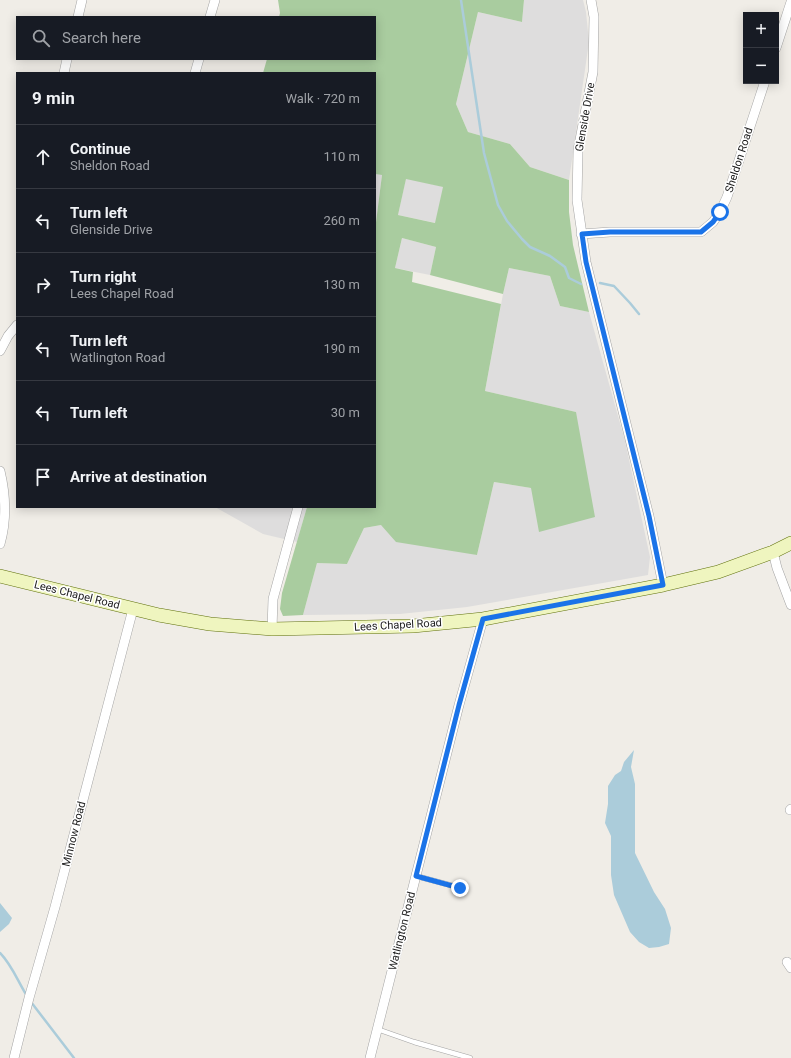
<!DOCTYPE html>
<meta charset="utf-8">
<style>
:root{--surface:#171b24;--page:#242831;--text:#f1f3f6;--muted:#9ea1a6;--line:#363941}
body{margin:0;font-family:Roboto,sans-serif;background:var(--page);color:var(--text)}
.controls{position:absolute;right:12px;top:12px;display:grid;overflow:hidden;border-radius:0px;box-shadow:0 2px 10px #0003}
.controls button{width:36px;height:36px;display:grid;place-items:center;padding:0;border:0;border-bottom:1px solid var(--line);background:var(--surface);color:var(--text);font:20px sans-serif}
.stop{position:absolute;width:12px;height:12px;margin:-9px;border:3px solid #1a73e8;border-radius:50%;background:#fff}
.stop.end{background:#1a73e8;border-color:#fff;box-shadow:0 1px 4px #0008}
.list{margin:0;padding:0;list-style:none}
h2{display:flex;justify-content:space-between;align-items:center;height:52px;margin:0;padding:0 16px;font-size:17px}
h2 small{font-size:13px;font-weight:400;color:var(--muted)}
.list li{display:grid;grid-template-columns:26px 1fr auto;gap:12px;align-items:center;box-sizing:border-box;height:64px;padding:0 16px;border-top:1px solid var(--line)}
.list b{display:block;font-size:15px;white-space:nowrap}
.list p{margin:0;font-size:13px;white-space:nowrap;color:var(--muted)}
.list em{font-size:13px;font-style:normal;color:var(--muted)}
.icon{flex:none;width:22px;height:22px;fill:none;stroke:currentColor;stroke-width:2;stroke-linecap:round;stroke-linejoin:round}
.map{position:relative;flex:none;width:791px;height:1058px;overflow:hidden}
.search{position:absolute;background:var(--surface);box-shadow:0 2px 10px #0003;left:16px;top:16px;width:360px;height:44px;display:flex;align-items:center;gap:10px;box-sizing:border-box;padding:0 14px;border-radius:0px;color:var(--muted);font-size:15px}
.panel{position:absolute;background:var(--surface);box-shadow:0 2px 10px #0003;left:16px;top:72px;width:360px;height:436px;border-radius:0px}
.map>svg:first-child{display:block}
</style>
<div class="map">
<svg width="791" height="1058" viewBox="0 0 791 1058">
<rect width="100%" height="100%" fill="#f0ede7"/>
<path fill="#dedddd" d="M524,0H583L586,12L589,42L569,180L530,167L510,144L468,132L456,104L478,12L522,22Z
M375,174L382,175L375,230Z
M406,178L444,187L436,223L398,215Z
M402,238L436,247L430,275L395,268Z
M509,268L550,276L560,306L589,312L625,441L650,557L648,575L467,607L400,614L303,615L317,563L347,564L364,528L381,525L477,555L494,482L531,488L576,412L485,391L503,294Z
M215,507H307L297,542L263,534Z"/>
<path fill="#a9cc9f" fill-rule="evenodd" d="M278,0H524L522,22L478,12L456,104L468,132L510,144L530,167L569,180V212L573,245L589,312L560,306L550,276L509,268L503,294L430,275L436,247L402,238L395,268L413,272L412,282L501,304L485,391L576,412L595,517L539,532L531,488L494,482L477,555L396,542L381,525L364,528L347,564L317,563L303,615L283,616L280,609L282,593L307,507H375V230L382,175L375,174V73H263L267,59H375V17H279L280,13ZM406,179L443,187L435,223L398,215Z"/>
<path fill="#abccda" d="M634,750L631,767L635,784V853L654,892L665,909L671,928L669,944L659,947L649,948L639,942L630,932L614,895L611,875V836L605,823L608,804V786L615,775L621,771L624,762Z
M0,903L12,918L9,924L0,932Z"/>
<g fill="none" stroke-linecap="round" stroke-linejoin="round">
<path stroke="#abccda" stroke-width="2.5" d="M461,0L484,153L498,205L507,221L522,239L530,247L550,256L565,267L569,278L581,284
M600,283L614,286L630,303L639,314
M0,953C12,965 18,982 27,996
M31,1002L74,1058"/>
<g stroke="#a4a4a4" stroke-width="5.5">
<path id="service" d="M416,876L461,888
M377,1029L414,1042L470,1058"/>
</g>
<g stroke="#a4a4a4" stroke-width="10">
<path id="minor" d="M591,0L594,17L593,72L578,150L577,200L586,262L649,516L663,585
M78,17L82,0
M210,17L215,0
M776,48L791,2
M64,73L67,59
M195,73L199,59
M581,234L610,232H701L713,222L720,212L727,197L765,81
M0,351L8,336L17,325
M0,471C6,496 7,519 0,544
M773,552L777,568L791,605
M272,629L273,599L298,507
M790,810L791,809
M787,962L791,968
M14,1058L29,998L55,907L133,609
M370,1058L459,705L483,619"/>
</g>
<g stroke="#60710d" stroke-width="14">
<path id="secondary" d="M0,576L159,615L210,624L272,629L413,626L483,619L663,585L718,572L773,552L791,543"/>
</g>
<use href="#service" stroke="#fff" stroke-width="4.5"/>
<use href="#minor" stroke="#fff" stroke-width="9"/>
<use href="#secondary" stroke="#eff5bf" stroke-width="13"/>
</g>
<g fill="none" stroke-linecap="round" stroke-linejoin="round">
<path stroke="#1a73e8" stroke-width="5" d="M460,888L416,876L459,705L483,619L663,585L649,516L586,262L582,234L610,232H701L713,222L720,212"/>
</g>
<g text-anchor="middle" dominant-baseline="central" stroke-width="3" stroke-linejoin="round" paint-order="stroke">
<g font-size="11" fill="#202020" stroke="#fff">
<text transform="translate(585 117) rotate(-80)">Glenside Drive</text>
<text transform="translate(739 160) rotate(-72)">Sheldon Road</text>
<text transform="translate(77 595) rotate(14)">Lees Chapel Road</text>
<text transform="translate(398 625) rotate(-3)">Lees Chapel Road</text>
<text transform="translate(74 834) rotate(-76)">Minnow Road</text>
<text transform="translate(402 931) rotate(-76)">Watlington Road</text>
</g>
</g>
</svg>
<div class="controls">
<button>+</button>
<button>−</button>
</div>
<div class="stop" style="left:720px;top:212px"></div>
<div class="stop end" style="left:460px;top:888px"></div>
<div class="search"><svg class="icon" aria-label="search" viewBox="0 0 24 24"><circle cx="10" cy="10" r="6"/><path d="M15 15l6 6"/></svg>Search here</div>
<section class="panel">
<h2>9 min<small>Walk · 720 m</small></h2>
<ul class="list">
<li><svg class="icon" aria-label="ahead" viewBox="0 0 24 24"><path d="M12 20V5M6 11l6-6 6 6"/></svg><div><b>Continue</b><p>Sheldon Road</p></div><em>110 m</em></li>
<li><svg class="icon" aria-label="left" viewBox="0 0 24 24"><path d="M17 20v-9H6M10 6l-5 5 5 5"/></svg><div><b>Turn left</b><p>Glenside Drive</p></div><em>260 m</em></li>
<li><svg class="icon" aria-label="right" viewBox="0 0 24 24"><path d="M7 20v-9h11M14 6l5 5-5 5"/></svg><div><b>Turn right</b><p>Lees Chapel Road</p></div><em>130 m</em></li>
<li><svg class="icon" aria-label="left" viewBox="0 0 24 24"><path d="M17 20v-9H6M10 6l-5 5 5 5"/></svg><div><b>Turn left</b><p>Watlington Road</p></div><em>190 m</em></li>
<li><svg class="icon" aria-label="left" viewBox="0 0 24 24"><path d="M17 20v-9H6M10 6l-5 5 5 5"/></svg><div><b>Turn left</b></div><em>30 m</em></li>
<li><svg class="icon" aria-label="arrive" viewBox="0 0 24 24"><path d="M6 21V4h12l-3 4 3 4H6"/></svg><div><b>Arrive at destination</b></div></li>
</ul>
</section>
</div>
